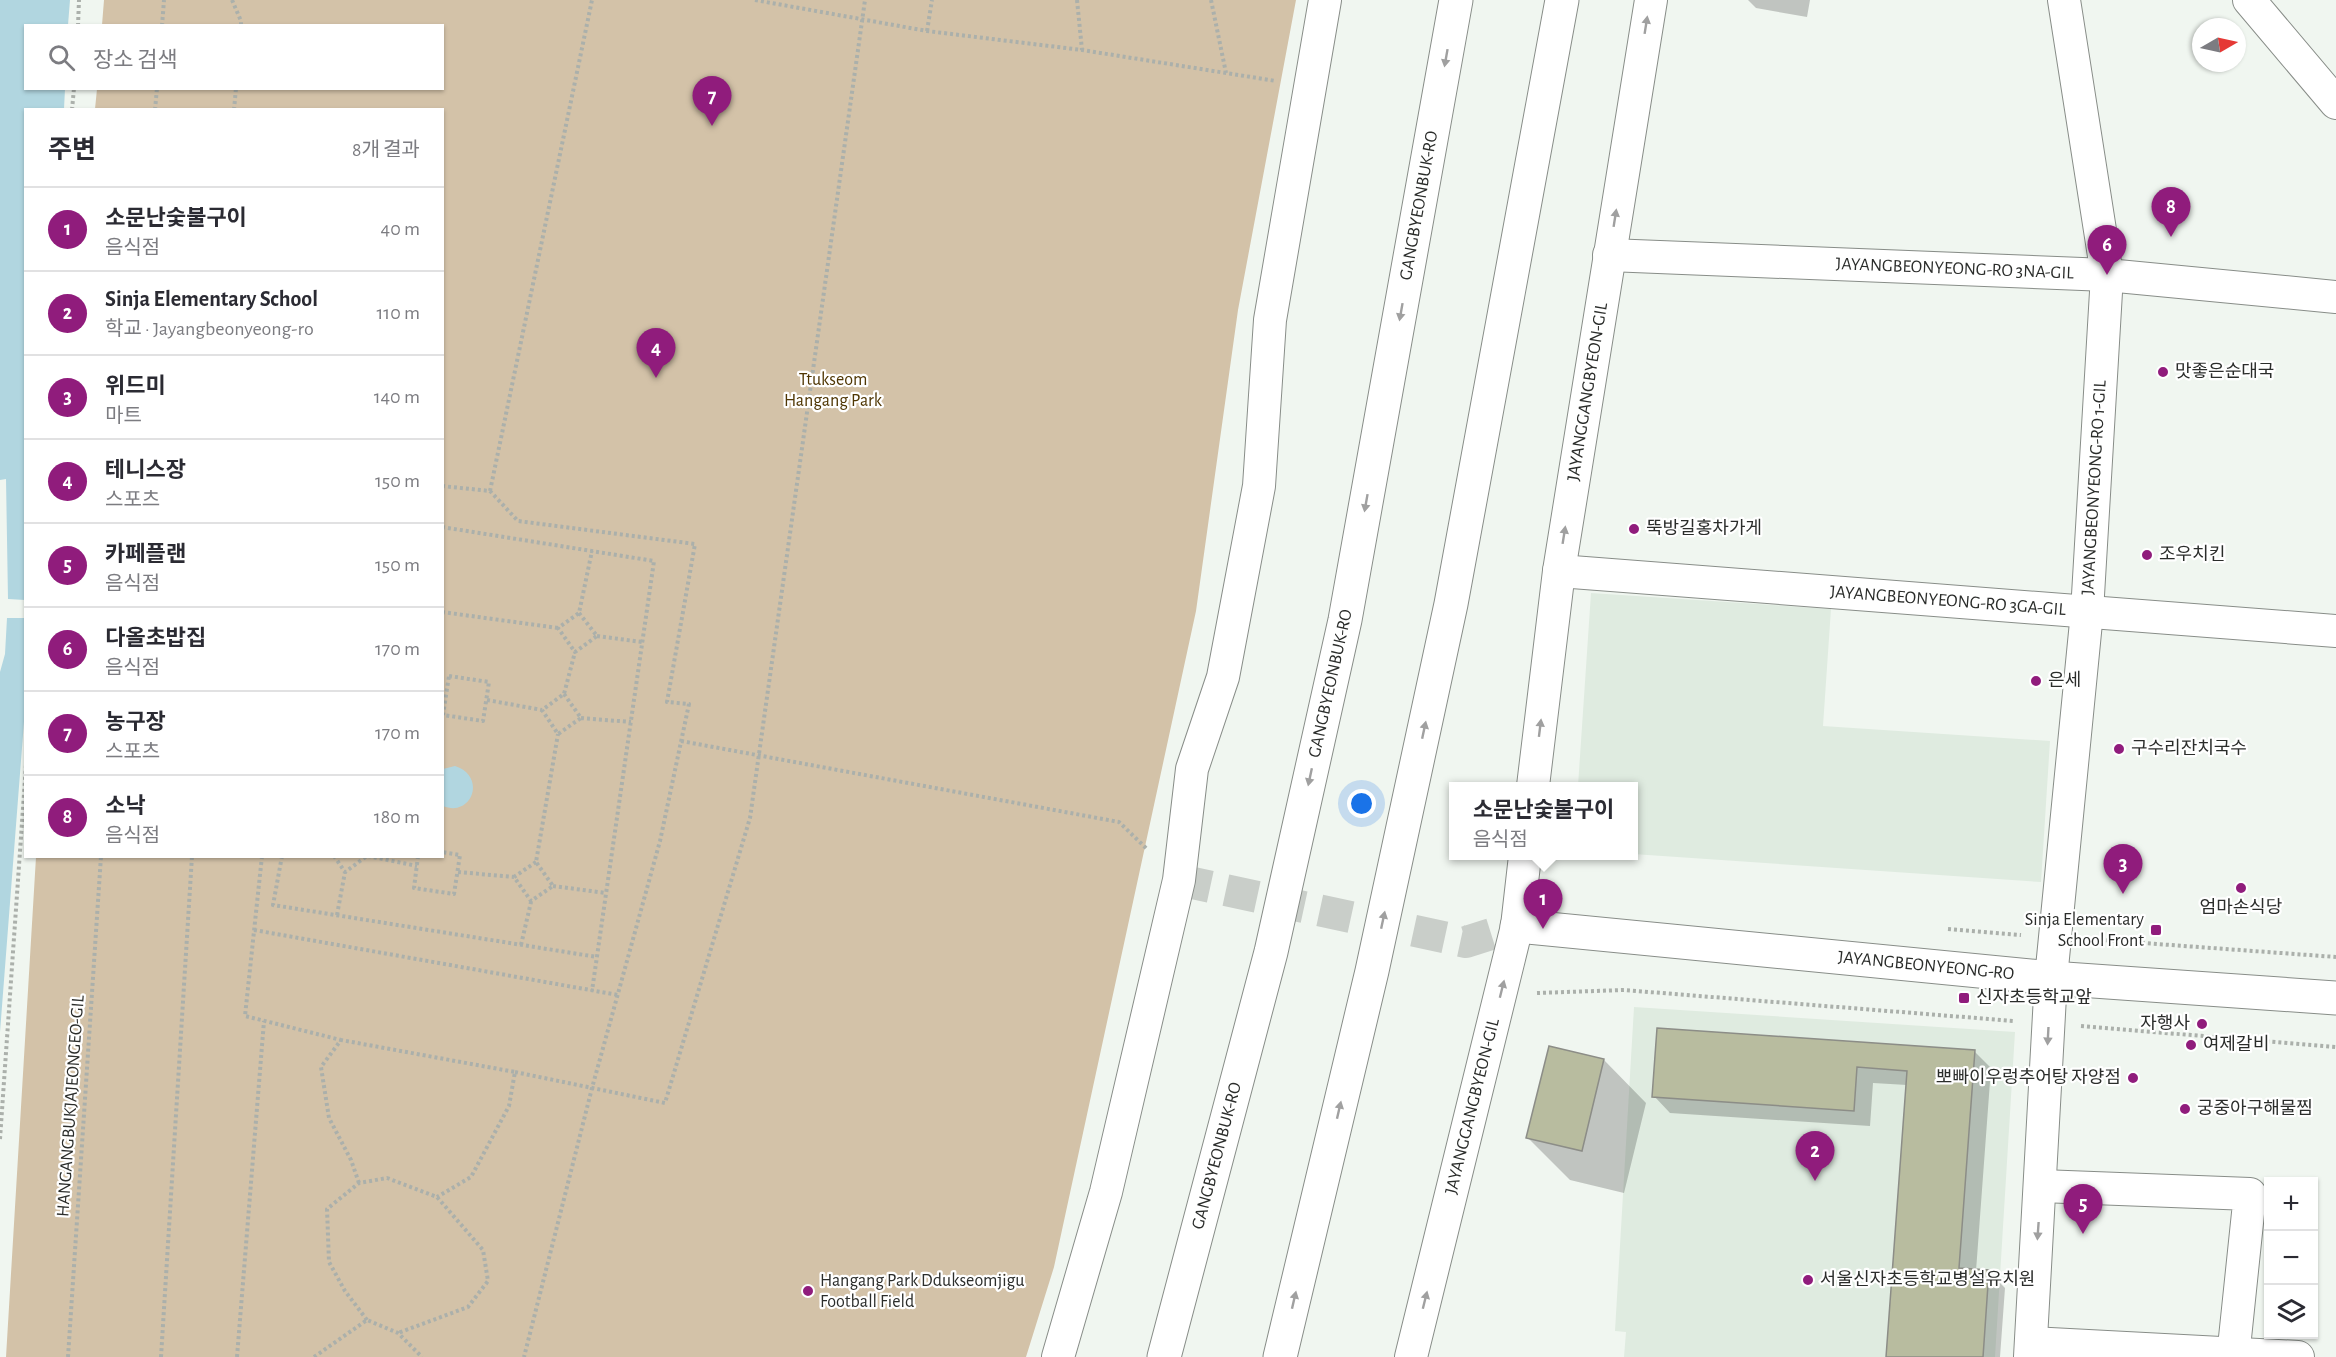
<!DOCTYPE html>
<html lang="ko">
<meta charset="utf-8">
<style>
:root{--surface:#fff;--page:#f2f2f3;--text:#2b2b33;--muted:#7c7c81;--line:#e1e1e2;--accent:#901c7c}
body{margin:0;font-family:"Alegreya Sans","Noto Sans KR",sans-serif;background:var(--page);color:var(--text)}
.controls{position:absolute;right:18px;bottom:18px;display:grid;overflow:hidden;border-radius:0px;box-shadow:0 2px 4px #0004}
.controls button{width:54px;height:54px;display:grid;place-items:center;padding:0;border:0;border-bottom:2px solid var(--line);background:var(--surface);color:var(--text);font:30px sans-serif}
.compass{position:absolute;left:2192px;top:18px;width:54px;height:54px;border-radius:50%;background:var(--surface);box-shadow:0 2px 4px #0004;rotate:81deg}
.you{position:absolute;left:1362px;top:804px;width:21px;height:21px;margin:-15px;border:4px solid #fff;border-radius:50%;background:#1a73e8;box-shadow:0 0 0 9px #1a73e833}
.badge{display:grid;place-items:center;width:39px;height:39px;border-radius:50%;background:var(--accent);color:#fff;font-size:20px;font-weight:700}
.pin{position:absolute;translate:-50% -50px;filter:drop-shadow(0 2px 3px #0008)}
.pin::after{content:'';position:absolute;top:32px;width:21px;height:18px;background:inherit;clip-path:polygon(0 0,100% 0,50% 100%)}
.popup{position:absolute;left:1449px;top:782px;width:189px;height:78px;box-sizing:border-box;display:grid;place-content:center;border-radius:0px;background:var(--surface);filter:drop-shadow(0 2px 4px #0005);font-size:20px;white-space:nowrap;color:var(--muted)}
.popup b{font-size:22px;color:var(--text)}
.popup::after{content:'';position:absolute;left:50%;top:100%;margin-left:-12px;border:12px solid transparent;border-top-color:var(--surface)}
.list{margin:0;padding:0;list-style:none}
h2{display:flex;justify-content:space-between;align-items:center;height:78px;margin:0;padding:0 24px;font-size:26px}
h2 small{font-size:20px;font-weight:400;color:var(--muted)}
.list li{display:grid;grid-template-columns:39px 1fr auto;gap:18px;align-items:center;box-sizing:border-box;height:84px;padding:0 24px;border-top:2px solid var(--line)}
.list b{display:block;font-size:22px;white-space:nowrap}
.list p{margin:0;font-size:20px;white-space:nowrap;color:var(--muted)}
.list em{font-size:20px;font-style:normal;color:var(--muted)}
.icon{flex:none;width:33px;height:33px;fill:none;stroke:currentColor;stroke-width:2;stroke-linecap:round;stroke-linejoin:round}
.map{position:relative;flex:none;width:2336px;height:1357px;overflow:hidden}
.search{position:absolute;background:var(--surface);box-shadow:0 2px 4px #0004;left:24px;top:24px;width:420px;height:66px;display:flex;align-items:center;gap:15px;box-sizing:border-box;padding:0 21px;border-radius:0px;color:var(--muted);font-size:22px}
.panel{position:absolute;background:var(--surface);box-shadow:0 2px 4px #0004;left:24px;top:108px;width:420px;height:750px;border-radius:0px}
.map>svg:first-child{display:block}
</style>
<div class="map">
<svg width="2336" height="1357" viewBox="0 0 2336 1357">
<rect width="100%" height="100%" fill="#f0f6f0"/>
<path fill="#dfebe0" d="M1591,593L1831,609L1823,726L2050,741L2041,882L1633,854V786H1578Z
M1634,1007L2015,1032L1995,1357H1624L1626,1332L1615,1331Z"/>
<path fill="#d3c2a8" d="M104,0H1296L1238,310L1196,611L1054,1267L1026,1357H6L36,857L442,856V110L95,109L97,89L442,88V26L102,25Z"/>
<path fill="#b1d6e0" d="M0,0H70L68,25L26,26V88L65,89L64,109L26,110V696L0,1032Z
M455,766C487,776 472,818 443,806V769Z"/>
<path fill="#f0f6f0" d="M6,479L8,599L25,600L26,618H7L5,654L0,672V480Z"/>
<path fill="#0003" d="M1748,0H1810L1807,17L1756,8Z
M1658,1029L1975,1052L1991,1068L1976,1271H1988L2005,1288L2000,1357H1888L1907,1085L1873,1083L1870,1126L1670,1113L1654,1096Z
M1604,1060L1646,1103L1624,1193L1570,1180L1528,1138Z"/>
<path fill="#b8bc9f" stroke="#8c8d87" stroke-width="1.5" d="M1657,1028L1975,1050L1959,1268L1989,1270L1983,1357H1886L1907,1071L1857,1067L1854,1111L1652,1097Z
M1549,1046L1604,1059L1582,1151L1526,1138Z"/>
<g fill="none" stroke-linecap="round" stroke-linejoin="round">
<path stroke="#c9cec9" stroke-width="32" stroke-dasharray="32 16" stroke-linecap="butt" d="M1179,880L1466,942L1517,926"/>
<g stroke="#888d88" stroke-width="34">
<g id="minor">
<path d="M2249,0L2336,103"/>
<path id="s1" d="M1609,255L2107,275L2336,297"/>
<path id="s2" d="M1559,571L2336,631"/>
<path id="s3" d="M1533,786L1559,571L1651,0"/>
<path d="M2041,1186L2250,1194L2233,1357"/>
<path d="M2031,1343L2298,1357"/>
<path d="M1058,1357L1106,1192L1179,880L1192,769L1223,677L1259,486L1270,320L1325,0"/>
<path id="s4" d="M1411,1357L1517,926L1525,856"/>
<path id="s5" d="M2030,1357L2051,978L2087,612L2107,275L2064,0"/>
</g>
</g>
<g stroke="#888d88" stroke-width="35">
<g id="tertiary">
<path id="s6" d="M1517,926L2051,978L2336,998"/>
</g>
</g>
<g stroke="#888d88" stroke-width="35">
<g id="trunk">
<path id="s7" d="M1164,1357L1271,952L1345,620L1456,0"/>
<path d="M1280,1357L1372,971L1451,604L1562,0"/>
</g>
</g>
<path stroke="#abb0ab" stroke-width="4" stroke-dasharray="3 3" stroke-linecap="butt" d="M232,0L241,21V26
M755,0L927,31L1082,50L1276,81
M1077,0L1082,50
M1211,0L1226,73
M78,26L79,0
M162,26L164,0
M927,31L932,0
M72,110L74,88
M155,110L157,88
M234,110L236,88
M442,486L490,491L518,521L695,544L667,702L689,704L660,841L592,1088L524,1357
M490,491L592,0
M442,527L654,561L592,991
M442,612L558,628
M579,613L597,636L575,652L558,628L579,613L592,551
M597,636L642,642
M449,676L489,682L483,721L443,715Z
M564,694L581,718L558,734L542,710L564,694L575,652
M487,700L542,710
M581,718L631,722
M681,741L1119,822L1148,850
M262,856L245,1016L341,1040
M282,856L273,905L597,957
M334,856L345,872L367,856
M368,856L417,866
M418,856L414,888L454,894L460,855L442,852
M536,862L514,877L531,901L553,886L536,862L558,734
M458,872L514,877
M553,886L606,893
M337,915L345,872
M1948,929L2021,935
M254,930L618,995
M2088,939L2336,957
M521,945L531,902
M1537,993L1624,990L2014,1021
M2081,1026L2336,1047
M515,1072L665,1103L750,818L865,0
M0,1139L26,765
M359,1183L351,1160L329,1118L321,1067L341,1040L515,1072L509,1106L471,1177L437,1197
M367,1320L345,1291L329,1262L327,1209L359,1183L387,1178L437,1197L483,1250L488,1281L468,1307L398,1333
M68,1357L101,856
M161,1357L192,856
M237,1357L264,1021
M314,1357L367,1320L398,1333L422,1357"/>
<use href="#minor" stroke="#fff" stroke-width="32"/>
<use href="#tertiary" stroke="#fff" stroke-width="33"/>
<use href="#trunk" stroke="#fff" stroke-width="33"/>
</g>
<defs><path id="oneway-solid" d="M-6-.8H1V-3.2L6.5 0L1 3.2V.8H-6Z" transform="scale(1.5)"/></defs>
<g fill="#a0a0a0">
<use href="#oneway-solid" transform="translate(1646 25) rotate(-81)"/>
<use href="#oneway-solid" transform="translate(1446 58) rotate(100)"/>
<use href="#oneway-solid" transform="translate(1615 218) rotate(-81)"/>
<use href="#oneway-solid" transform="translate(1401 312) rotate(100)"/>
<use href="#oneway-solid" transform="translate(1366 503) rotate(100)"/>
<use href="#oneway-solid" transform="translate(1564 535) rotate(-81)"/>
<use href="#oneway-solid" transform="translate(1540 728) rotate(-83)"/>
<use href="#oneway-solid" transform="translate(1424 730) rotate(-78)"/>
<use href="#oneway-solid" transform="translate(1310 777) rotate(102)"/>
<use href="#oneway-solid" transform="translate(1383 920) rotate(-78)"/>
<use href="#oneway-solid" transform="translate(1502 989) rotate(-76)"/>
<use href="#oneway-solid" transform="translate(2048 1036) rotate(93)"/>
<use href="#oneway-solid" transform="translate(1339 1110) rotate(-77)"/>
<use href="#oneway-solid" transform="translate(2038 1231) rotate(94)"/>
<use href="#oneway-solid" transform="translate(1294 1300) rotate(-77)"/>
<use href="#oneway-solid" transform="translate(1425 1300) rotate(-76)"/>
</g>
<g fill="#901c7c" stroke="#fff" stroke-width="2">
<circle cx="2163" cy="372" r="6"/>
<circle cx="1634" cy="529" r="6"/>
<circle cx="2147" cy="555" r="6"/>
<circle cx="2036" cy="681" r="6"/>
<circle cx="2119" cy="749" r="6"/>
<circle cx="2241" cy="888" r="6"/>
<rect x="2150" y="924" width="12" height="12" rx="3"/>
<rect x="1958" y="992" width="12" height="12" rx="3"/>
<circle cx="2202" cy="1024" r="6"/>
<circle cx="2191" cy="1045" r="6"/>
<circle cx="2133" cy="1078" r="6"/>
<circle cx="2185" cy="1109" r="6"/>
<circle cx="1808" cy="1280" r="6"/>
<circle cx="808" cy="1291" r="6"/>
</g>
<g text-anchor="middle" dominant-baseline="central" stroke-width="4.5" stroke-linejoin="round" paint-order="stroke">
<g font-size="18" fill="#2b2d2b" stroke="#fff">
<text stroke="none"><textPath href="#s7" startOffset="1180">GANGBYEONBUK-RO</textPath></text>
<text stroke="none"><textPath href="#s1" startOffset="346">JAYANGBEONYEONG-RO 3NA-GIL</textPath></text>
<text stroke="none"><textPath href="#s3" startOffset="398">JAYANGGANGBYEON-GIL</textPath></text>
<text stroke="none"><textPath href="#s5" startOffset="872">JAYANGBEONYEONG-RO 1-GIL</textPath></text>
<text stroke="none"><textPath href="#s2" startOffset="390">JAYANGBEONYEONG-RO 3GA-GIL</textPath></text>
<text stroke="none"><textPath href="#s7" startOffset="694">GANGBYEONBUK-RO</textPath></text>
<text stroke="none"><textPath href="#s6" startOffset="411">JAYANGBEONYEONG-RO</textPath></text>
<text transform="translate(71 1106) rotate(-86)">HANGANGBUKJAJEONGEO-GIL</text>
<text stroke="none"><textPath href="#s4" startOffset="258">JAYANGGANGBYEON-GIL</textPath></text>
<text stroke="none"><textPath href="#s7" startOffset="208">GANGBYEONBUK-RO</textPath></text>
</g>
<g font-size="18" fill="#2b2d2b" stroke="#fff" text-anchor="start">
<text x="2175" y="372">맛좋은순대국</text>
<text x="1646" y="529">뚝방길홍차가게</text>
<text x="2159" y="555">조우치킨</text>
<text x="2048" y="681">은세</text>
<text x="2131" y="749">구수리잔치국수</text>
<text x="2241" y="908" text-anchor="middle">엄마손식당</text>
<text x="2144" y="920" text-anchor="end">Sinja Elementary<tspan x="2144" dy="21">School Front</tspan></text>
<text x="1976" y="998">신자초등학교앞</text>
<text x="2190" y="1024" text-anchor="end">자행사</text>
<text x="2203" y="1045">여제갈비</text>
<text x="2121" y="1078" text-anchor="end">뽀빠이우렁추어탕 자양점</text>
<text x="2197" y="1109">궁중아구해물찜</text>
<text x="1820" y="1280">서울신자초등학교병설유치원</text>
<text x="820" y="1281">Hangang Park Ddukseomjigu<tspan x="820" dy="21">Football Field</tspan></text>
</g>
<g font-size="18" fill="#4f3603" stroke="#fff">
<text x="833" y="380">Ttukseom<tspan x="833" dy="21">Hangang Park</tspan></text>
</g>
</g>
</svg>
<div class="controls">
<button>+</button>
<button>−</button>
<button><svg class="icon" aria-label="layers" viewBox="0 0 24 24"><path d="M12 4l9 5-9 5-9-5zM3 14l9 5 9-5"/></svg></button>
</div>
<svg class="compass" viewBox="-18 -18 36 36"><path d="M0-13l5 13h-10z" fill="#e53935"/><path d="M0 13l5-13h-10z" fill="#7c7c81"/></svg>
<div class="you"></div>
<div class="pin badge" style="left:1543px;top:929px">1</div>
<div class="popup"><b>소문난숯불구이</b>음식점</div>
<div class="pin badge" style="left:1815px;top:1181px">2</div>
<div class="pin badge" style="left:2123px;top:894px">3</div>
<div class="pin badge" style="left:656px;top:378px">4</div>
<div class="pin badge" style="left:2083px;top:1234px">5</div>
<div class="pin badge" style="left:2107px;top:275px">6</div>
<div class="pin badge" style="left:712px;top:126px">7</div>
<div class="pin badge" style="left:2171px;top:237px">8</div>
<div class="search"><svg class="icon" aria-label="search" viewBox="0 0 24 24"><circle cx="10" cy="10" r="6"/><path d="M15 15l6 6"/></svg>장소 검색</div>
<section class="panel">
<h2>주변<small>8개 결과</small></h2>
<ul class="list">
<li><span class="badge">1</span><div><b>소문난숯불구이</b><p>음식점</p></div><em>40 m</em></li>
<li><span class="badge">2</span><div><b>Sinja Elementary School</b><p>학교 · Jayangbeonyeong-ro</p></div><em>110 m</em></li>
<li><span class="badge">3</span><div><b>위드미</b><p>마트</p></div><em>140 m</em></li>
<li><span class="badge">4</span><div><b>테니스장</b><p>스포츠</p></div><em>150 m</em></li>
<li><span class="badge">5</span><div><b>카페플랜</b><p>음식점</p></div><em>150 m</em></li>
<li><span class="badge">6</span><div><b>다올초밥집</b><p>음식점</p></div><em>170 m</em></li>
<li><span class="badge">7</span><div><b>농구장</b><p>스포츠</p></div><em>170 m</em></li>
<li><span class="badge">8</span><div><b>소낙</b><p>음식점</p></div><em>180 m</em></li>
</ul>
</section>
</div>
